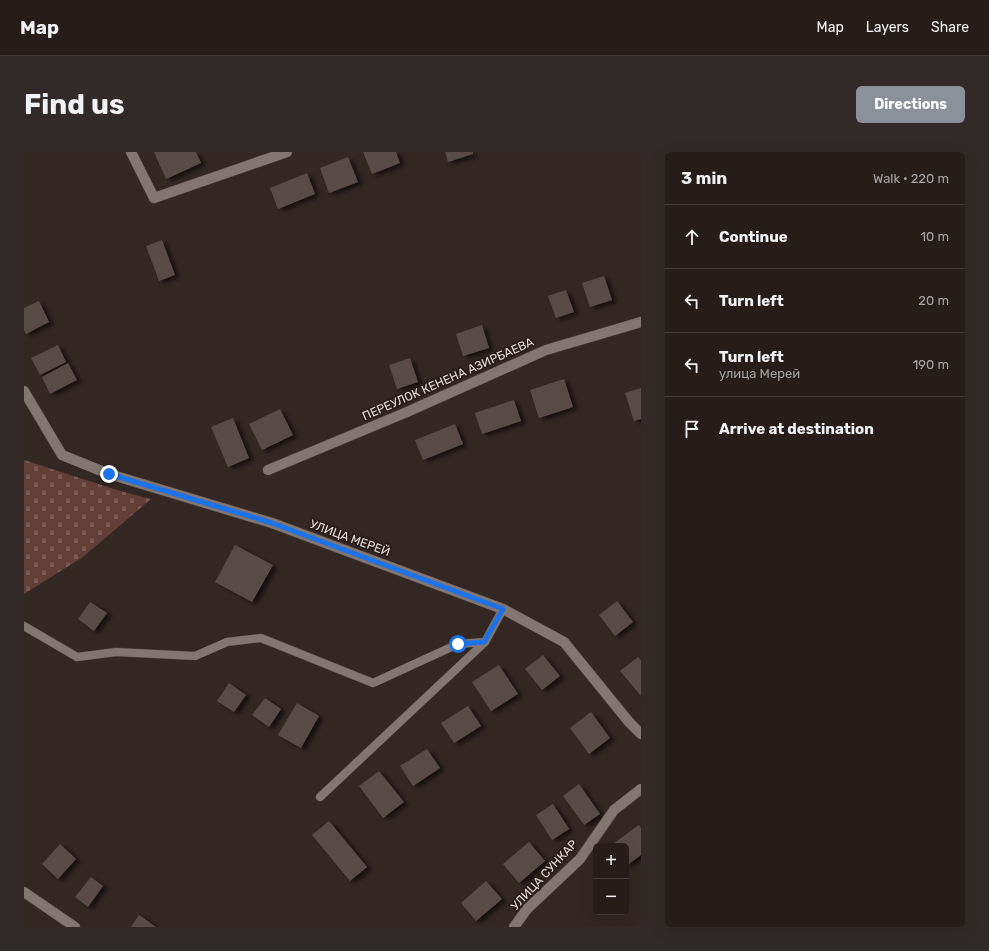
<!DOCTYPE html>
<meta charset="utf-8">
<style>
:root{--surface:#261d1b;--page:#322a28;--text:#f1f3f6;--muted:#a4a2a3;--line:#423b3a;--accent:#8c9099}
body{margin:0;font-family:Rubik,sans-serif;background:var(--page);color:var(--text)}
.controls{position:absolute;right:12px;bottom:12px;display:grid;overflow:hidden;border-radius:6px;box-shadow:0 4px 16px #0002}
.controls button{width:36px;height:36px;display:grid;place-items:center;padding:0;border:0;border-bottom:1px solid var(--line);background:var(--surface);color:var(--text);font:20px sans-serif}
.stop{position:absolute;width:12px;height:12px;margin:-9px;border:3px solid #1a73e8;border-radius:50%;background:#fff}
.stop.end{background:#1a73e8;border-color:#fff;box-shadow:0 1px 4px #0008}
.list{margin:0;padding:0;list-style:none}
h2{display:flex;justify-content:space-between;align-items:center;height:52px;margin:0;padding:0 16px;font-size:17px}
h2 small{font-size:13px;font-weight:400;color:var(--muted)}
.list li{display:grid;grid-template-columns:26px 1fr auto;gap:12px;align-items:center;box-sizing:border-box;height:64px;padding:0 16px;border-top:1px solid var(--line)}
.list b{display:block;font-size:15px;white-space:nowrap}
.list p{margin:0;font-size:13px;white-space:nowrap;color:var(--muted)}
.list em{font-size:13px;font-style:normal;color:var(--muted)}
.icon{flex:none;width:22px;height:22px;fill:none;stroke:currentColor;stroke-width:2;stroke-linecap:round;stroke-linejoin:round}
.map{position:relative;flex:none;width:617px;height:775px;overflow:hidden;border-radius:6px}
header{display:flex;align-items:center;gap:24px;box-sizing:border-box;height:56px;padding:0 20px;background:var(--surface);border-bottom:1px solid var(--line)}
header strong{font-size:19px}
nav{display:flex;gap:22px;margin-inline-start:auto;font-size:14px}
.intro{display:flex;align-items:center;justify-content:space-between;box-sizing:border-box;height:96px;padding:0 24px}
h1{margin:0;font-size:28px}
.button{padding:10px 18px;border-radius:6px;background:var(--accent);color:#fff;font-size:14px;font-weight:700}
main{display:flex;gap:24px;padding:0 24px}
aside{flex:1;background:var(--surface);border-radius:6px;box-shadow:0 4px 16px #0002}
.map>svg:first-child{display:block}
</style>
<header>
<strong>Map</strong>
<nav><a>Map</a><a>Layers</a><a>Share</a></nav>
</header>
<div class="intro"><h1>Find us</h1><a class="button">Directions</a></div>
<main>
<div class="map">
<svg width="617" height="775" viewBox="0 0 617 775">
<defs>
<pattern id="cemetery-stones" width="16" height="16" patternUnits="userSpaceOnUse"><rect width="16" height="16" fill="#613f35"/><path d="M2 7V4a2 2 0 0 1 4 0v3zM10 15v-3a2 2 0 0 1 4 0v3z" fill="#785a52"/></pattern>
<filter id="shadow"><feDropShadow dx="4.5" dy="2.5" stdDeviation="2" flood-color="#0009"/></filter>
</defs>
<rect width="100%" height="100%" fill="#332724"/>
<path fill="url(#cemetery-stones)" d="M0,308L96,339L127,347L59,405L0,442Z"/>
<path fill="#584b47" filter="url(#shadow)" d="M130,0H172L177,11L142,27Z
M339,0H372L376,11L348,22Z
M421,0H449V2L424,10Z
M324,5L334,30L305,41L296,16Z
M283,21L291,42L254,57L246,36Z
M138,88L151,123L135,129L122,94Z
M580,124L588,148L566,155L558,131Z
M542,138L550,160L532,166L524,144Z
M15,149L25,170L2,182L0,178V156Z
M458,173L465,196L439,204L432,182Z
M34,193L42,210L16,223L7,206Z
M386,206L394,230L373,237L365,213Z
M44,211L53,228L26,242L18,225Z
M540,227L549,255L515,266L506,238Z
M617,236V267L610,269L601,241Z
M490,248L497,269L458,282L451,261Z
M256,257L269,283L238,298L225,272Z
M209,266L225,306L204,315L187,275Z
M431,272L439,292L399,308L391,288Z
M211,393L249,413L228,450L191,430Z
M593,449L609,470L591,484L575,463Z
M66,450L83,461L70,479L54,467Z
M519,503L536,524L518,538L501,517Z
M614,505L617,508V544L596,519Z
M475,513L494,542L467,559L448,530Z
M205,531L222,543L210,560L193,549Z
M241,546L257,557L245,575L228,563Z
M273,551L295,564L277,596L254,583Z
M444,554L457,574L430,591L417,571Z
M567,560L586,586L565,602L546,576Z
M403,597L416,616L389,634L376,614Z
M355,619L380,650L359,666L335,634Z
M555,632L576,662L560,673L539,644Z
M529,652L545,677L528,688L512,663Z
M305,669L343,715L326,729L288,683Z
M615,673L617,676V703L602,714V694H586Z
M505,690L521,709L495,731L479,712Z
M36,692L52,707L34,727L18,712Z
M67,725L79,734L64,755L51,745Z
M462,729L478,747L452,769L437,751Z
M115,763L132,775H107Z"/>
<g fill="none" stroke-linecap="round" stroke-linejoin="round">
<g stroke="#4e4542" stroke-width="9">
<path id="lane" d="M0,474L53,505L92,500L171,504L203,490L237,486L349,531L434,492L461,490
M296,645L461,490L479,457"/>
</g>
<g stroke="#4e4542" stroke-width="11">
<path id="street" d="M107,0L130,46L263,0
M0,239L38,303L85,322L248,371L479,457L540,490L605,570L617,582
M244,318L383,260L522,198L617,170
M0,740L51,775
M490,775L503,757L556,707L590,658L617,637"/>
</g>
<use href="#lane" stroke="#837571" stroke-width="8"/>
<use href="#street" stroke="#837571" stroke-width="10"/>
</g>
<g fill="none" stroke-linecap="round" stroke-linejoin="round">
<path stroke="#1a73e8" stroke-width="5" d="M85,322L248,371L479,457L460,490L434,492"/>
</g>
<g text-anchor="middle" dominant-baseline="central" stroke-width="4" stroke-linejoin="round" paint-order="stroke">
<g font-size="12" fill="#e3dbd9" stroke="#291d1a">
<text transform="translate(424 227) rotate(-24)">ПЕРЕУЛОК КЕНЕНА АЗИРБАЕВА</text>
<text transform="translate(326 386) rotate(20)">УЛИЦА МЕРЕЙ</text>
<text transform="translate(520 723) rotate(-47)">УЛИЦА СУНКАР</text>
</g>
</g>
</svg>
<div class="controls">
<button>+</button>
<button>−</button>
</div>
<div class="stop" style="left:434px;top:492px"></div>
<div class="stop end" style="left:85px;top:322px"></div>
</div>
<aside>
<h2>3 min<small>Walk · 220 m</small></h2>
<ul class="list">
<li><svg class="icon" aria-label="ahead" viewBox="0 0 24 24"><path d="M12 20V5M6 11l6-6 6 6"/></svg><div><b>Continue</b></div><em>10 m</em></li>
<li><svg class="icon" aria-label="left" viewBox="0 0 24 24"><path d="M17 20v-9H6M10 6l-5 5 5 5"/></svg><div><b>Turn left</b></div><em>20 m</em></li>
<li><svg class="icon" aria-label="left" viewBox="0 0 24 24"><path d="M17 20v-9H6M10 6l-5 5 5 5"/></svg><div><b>Turn left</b><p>улица Мерей</p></div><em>190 m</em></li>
<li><svg class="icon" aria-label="arrive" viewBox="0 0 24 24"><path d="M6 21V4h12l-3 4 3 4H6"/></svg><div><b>Arrive at destination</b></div></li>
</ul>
</aside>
</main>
